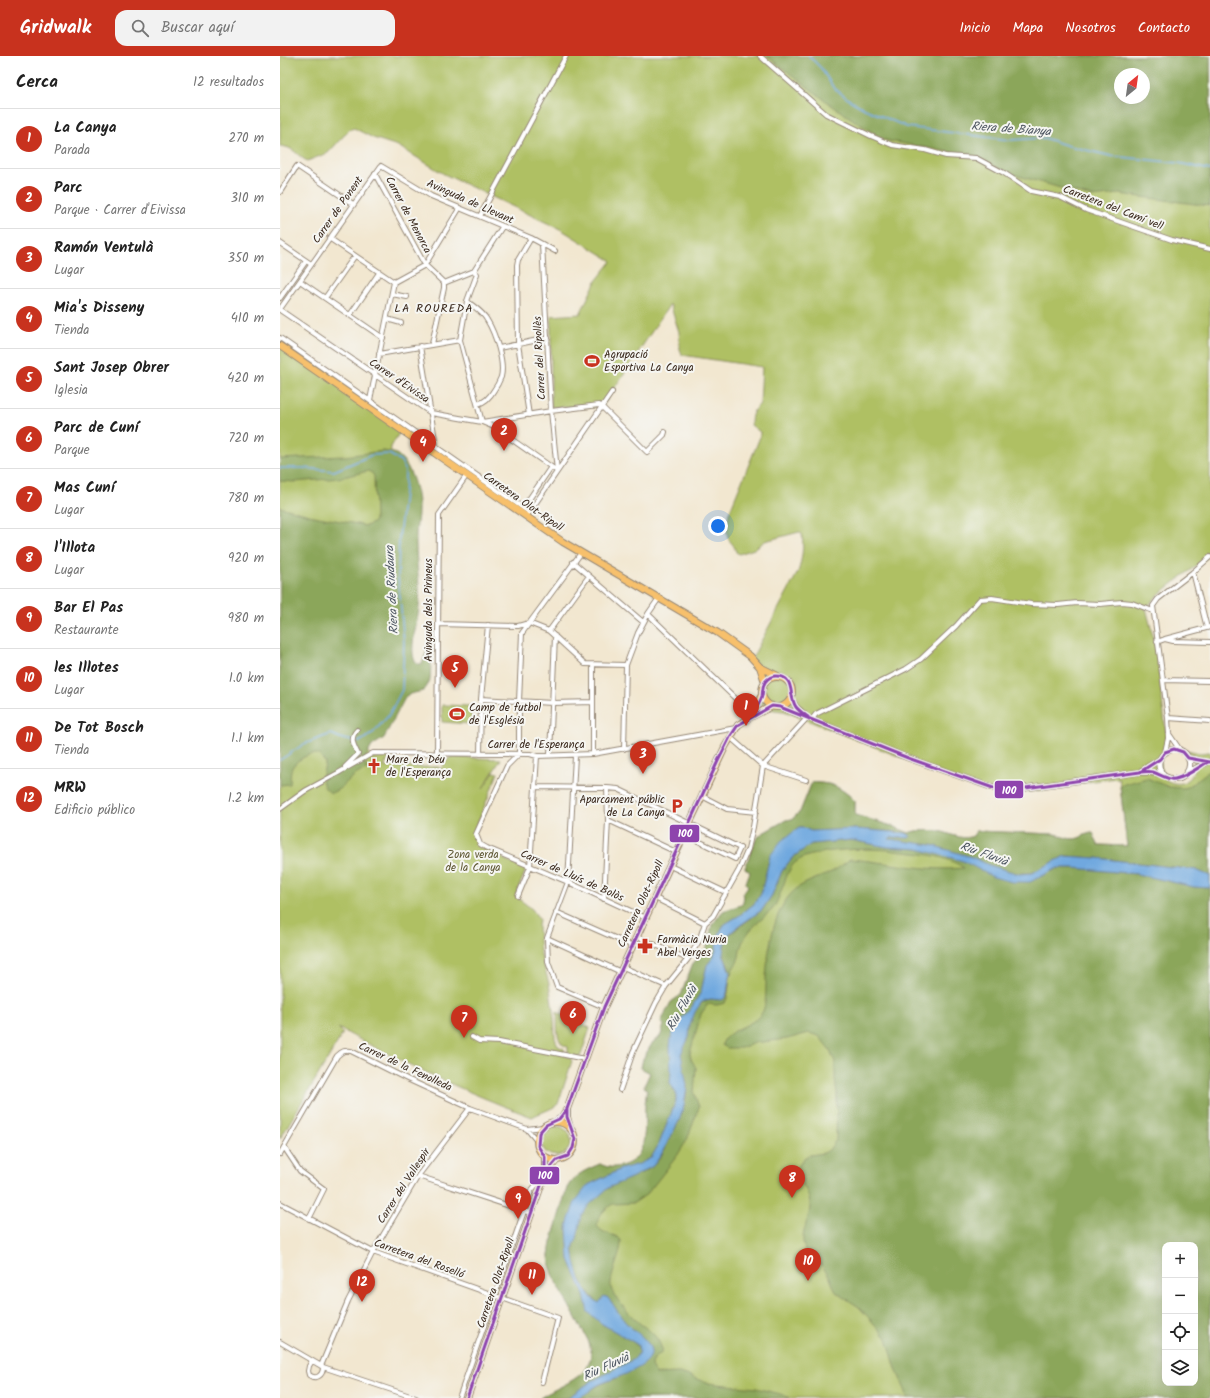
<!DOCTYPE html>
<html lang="es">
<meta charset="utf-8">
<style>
:root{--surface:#fff;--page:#f2f2f2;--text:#222;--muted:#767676;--line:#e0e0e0;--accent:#c8321e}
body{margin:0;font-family:Kalam,sans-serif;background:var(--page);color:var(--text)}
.controls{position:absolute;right:12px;bottom:12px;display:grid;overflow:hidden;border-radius:8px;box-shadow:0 4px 16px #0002}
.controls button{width:36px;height:36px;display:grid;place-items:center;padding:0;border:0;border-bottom:1px solid var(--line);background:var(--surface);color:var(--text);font:20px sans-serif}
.compass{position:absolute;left:834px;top:12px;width:36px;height:36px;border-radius:50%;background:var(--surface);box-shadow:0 4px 16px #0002;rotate:29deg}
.you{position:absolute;left:438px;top:470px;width:14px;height:14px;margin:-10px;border:3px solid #fff;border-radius:50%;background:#1a73e8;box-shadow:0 0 0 6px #1a73e833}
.badge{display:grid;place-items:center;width:26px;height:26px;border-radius:50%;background:var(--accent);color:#fff;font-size:13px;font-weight:700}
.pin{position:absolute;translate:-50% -33px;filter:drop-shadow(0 1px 2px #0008)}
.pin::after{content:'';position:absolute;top:21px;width:14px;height:12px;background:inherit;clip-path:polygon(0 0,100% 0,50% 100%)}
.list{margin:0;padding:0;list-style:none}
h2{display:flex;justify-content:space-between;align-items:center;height:52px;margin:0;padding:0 16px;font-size:17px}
h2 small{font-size:13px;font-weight:400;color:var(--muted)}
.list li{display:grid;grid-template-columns:26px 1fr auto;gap:12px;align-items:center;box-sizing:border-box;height:60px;padding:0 16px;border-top:1px solid var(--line)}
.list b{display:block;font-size:15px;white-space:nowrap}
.list p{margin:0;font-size:13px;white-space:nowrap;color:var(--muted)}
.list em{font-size:13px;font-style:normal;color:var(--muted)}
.icon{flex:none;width:22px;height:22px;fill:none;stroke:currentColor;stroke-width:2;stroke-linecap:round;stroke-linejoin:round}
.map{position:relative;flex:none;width:930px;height:1342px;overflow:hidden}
header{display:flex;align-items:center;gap:24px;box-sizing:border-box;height:56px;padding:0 20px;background:var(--accent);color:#fff}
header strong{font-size:19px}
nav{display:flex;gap:22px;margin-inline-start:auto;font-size:14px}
.search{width:280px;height:36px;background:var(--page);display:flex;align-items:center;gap:10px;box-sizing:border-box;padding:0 14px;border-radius:12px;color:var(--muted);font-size:15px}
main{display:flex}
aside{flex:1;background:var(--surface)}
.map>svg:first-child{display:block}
</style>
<header>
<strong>Gridwalk</strong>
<div class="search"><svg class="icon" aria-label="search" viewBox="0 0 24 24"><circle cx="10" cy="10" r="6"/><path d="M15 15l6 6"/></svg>Buscar aquí</div>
<nav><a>Inicio</a><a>Mapa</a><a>Nosotros</a><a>Contacto</a></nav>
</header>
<main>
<aside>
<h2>Cerca<small>12 resultados</small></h2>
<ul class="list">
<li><span class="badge">1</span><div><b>La Canya</b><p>Parada</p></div><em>270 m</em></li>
<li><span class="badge">2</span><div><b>Parc</b><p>Parque · Carrer d'Eivissa</p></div><em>310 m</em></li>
<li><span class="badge">3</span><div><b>Ramón Ventulà</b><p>Lugar</p></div><em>350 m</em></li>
<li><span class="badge">4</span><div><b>Mia's Disseny</b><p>Tienda</p></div><em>410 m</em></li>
<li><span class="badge">5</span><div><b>Sant Josep Obrer</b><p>Iglesia</p></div><em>420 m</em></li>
<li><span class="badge">6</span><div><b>Parc de Cuní</b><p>Parque</p></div><em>720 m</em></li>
<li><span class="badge">7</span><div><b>Mas Cuní</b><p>Lugar</p></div><em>780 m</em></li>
<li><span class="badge">8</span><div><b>l'Illota</b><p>Lugar</p></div><em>920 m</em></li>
<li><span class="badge">9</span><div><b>Bar El Pas</b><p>Restaurante</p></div><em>980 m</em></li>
<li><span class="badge">10</span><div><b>les Illotes</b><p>Lugar</p></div><em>1.0 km</em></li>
<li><span class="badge">11</span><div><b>De Tot Bosch</b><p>Tienda</p></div><em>1.1 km</em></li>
<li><span class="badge">12</span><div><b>MRW</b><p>Edificio público</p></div><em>1.2 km</em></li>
</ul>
</aside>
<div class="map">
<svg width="930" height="1342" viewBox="0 0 930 1342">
<rect width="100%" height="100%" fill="#f6f6f2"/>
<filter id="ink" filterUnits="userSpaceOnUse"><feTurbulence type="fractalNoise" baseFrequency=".025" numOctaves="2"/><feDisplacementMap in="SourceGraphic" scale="8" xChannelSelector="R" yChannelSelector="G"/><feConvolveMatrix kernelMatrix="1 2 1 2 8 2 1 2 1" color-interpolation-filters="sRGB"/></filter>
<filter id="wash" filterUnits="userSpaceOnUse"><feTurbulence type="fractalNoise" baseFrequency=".012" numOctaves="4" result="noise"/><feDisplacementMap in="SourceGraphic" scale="16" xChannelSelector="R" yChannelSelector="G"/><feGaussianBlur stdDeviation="0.9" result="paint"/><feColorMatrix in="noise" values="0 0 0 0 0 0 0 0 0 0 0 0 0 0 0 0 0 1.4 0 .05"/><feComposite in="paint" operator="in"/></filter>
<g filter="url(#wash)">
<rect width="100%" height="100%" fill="#f2e7d0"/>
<path fill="#afc064" stroke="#757541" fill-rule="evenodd" d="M0,0H930V499L878,539L866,552L876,592L888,694L879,705L886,724C908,737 926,710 906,694L920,697L930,696V1342H260C283,1327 322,1319 308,1284L276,1226L270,1209L269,1199L271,1187L287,1132C295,1118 306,1114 320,1108C328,1112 333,1112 341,1110C369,1103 364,1074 365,1052C365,1046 366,1040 367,1034L364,1030L370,1017L361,1012L363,1003L373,986L378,983L381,979L384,969L381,966L391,946L401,939L413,907L419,902L428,889L432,869L443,855L461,849L463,847L464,839L463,838L468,830L466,827L470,816L465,812L476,783L483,777L506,764L512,763L520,756L532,726C537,727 542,727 548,728C558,730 568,738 575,745V759L612,770L629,777C637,773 657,774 666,777C675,780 684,784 693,780L696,775C722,776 748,777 774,778C781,779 786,783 793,783C801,783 805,777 813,777L818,789L847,790L839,722C793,725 745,745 699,732L504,655C477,653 476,646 480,621L470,606L518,516C522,504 524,490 522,478L519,476L485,485L474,493L459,498L456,496C454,489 453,489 449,484C445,477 448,465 449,457L480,381V376L471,369C471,359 473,354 480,348L482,311L402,299L400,293L399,276L390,248L322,351H271V260L300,258L316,225L332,205L282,174L164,118L118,90L93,82L74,72L69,74L48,97L27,105C15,98 14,91 0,90ZM840,18H864V42H840ZM885,1189H915V1327H885Z
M0,285L123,370L111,391L85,686L91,702L109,701L104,711H159V715L170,701L221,703L203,732L214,716L218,717L194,776L198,790L246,814L235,840L252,853L259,863L258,871L260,895L269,928L274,962L275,982L278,990L284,993L285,1000L291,1002V1004L292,1005L278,1048C273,1053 259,1057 252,1061C185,1036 121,1006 58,972L63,977L0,1083Z
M162,649L191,650V668L162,666Z
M277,956L310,972L301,999L298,1001L288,997V991C274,988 278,967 277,956Z
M261 1085a15 15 0 1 1 30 0a15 15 0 1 1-30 0Z"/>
<path fill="#8ba65a" stroke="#63683c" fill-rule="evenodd" d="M487,0H930V150L839,138L812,141L732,118L691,100L604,84L554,51ZM840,18H864V42H840Z
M103,395C109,396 115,396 120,401C130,409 138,435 138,448C139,461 135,475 136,488C136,509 141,531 139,552C138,565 127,598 137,608H142L148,591L152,592L150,624L146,632L143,635L130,638L126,640L104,682L92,690L84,704L87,714C69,718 66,732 51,737C37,729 44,718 45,707C39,695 32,696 21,703C19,704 16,706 14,709C9,714 11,721 10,728L0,729V451L33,460L77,468L86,470L93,467L95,464L94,420L92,417L88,415L59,422L15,426L0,425V403L65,400Z
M930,714V820L916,814L817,802L785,800L752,817H735L709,809L692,801L651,789L609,784L610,781H630L618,776L576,773L531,775L524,772H519L514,776L490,800L481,838L474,848L460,859L445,868L442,872L437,882L436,894L433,902L427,909L421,936L411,952L396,969L391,982L390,991L391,1016L390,1027L396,1037V1045L379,1088L371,1102L358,1109L341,1113L308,1129L288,1166L287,1173L289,1203L304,1239L308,1256L322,1268L355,1287L358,1291L359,1298L353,1304L312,1325L287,1342H260C283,1327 322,1319 308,1284L276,1226L270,1209L269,1199L271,1187L287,1132C295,1118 306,1114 320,1108C328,1112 333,1112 341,1110C369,1103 364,1074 365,1052C365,1046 366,1040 367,1034L364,1030L370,1017L361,1012L363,1003L373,986L378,983L381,979L384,969L381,966L391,946L401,939L413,907L419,902L428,889L432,869L443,855L461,849L463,847L464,839L463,838L468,830L466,827L470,816L465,812L476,783L483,777L506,764L512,763L520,756L532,726C537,727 542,727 548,728C558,730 568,738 575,745V759L612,770L629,777C637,773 657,774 666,777C675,780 684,784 693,780L696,775C722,776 748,777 774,778C781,779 786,783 793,783C801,783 805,777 813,777L818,789L847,790L840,729L867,722L889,731L903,732L908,731Z
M571,784L607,791L638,793L664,799L686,806L713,820L767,817L778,812H794L857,818L914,831L930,832V1342H627L626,1336L616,1313L607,1282L579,1251L556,1236C552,1229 551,1221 545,1214C536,1200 524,1204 523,1184C523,1171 531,1159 530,1147C529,1135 518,1125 518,1110L525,1101L530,1099L544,1097L549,1094L556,1084L557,1037L555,1024V1006L550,994L539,980L529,977L507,983L474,987L461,992H447L442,989C446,971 479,971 484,952C486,946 486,929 486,922C488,895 493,852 515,834C525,825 541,822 553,815C559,812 565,807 570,803C608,806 647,816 684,812C663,797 633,798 608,794C588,792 524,792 512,810C504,822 500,844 492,854C489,857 485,859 483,862C474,870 465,878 461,890C459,894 460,900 458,904C457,908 453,911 452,915C448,925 450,937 445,947L437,949L428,948L421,958L410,997L411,1003L416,1012L414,1037L419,1051L407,1084L397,1100L367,1138L354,1147L333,1148C325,1152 317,1161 317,1170C324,1180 335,1177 341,1184C342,1198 329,1220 331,1232C333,1240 349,1258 356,1264C362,1270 369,1273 375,1280C379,1284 381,1291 383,1296L375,1301L371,1310L376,1318L399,1317L410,1320L427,1327L476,1332L504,1339L509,1342H330L329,1340L325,1342H297L319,1329L341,1320L361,1310L371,1294L368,1287L345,1267L327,1241L319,1247C304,1236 292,1210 294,1191C294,1187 297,1184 297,1180C299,1173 299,1165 302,1159C306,1149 318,1139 327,1133C340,1123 359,1121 373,1110C383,1101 389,1083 396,1071C403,1057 409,1039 406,1024C404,1016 399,1006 401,997C402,991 407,987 409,981C410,977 409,973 410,969C413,955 421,940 437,944L447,937L450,913L445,903L443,895L447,880L482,854L492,839L502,815L512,802L531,788ZM885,1189H915V1327H885Z"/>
<path fill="#70a8df" stroke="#56697e" d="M519,772H524L531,775L576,773L626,777L631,780L629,782L611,781L609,783L651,789L692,801L709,809L739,818L752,817L785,800L817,802L916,814L930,820V832L914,831L857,818L794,812H778L750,826H732L713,821L683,805L638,793L607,791L571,784L531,788L512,802L502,815L492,839L482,854L456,872L446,881L444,890L443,898L450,916L447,937L444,943L441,944L431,943L425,944L421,947L415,956L410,969L409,981L401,998L407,1030L404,1050L399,1065L381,1099L373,1110L353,1121L328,1132L309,1149L302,1159L297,1182L293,1192L295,1205L300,1223L305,1233L311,1241L319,1247L324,1240L327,1241C335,1249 339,1260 347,1268C355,1276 369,1283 371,1295C374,1311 332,1323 320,1328C312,1332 305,1340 297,1342C294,1342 290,1342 287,1342L312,1325L353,1304L356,1301L359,1296L358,1289L355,1287L322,1268L308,1256L304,1239L289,1203L287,1173L288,1166L295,1146L308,1129L341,1113L359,1108L371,1102L379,1088L396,1045V1037L390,1027L391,1016L390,991L391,982L396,969L411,952L421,936L427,909L433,902L436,894L437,882L442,872L445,868L460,859L474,848L481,838L490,800L501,785Z"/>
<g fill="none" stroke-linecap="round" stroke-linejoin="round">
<path stroke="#70a8df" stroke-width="1.5" d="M529,0L541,12L553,31L568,43L585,53L627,71L730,84L764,82L789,90L831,100L899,107L930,114
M0,412H23L54,415L92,399L109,398L121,405L125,413V427L119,483L118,521L124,586L122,634L109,659L92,678L79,686L63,683L51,678L24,688L0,704"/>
</g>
</g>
<g filter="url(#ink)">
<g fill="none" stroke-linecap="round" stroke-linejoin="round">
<g stroke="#968877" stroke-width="6">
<path id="minor" d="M480,0L546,58L591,80L612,89L645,94L666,100L696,102L724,117L751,135L780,141L806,154L892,184L930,193
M95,118L145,209L164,227L194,215
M0,136L17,110L73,148
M200,160L286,0
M222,171L194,215L197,218L187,245L180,284L202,366L271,355L319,349L322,351L367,396L384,379L385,376
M49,182L114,226L145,209L179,153
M0,187L31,208
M262,188L271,355L277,415
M20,225L103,282
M112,238L127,241
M0,242L26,205
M45,242L74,201
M187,245C194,251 203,256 207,264C215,277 225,306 221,321C219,326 217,330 214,334C210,341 205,346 198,348
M0,253L101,110L151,140L251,182L275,195
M0,254L151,357L202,366L214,371L277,415
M70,259L99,217
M107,263L121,267
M0,282L249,456
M152,288L164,232V227
M140,290L156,390
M219,292L268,282
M99,298L180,284
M90,344L114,226
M249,359L238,288L237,209L238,204L251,182
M243,452L271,411
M248,458L332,336
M293,506L363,566
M913,516L927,572
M368,558L456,643L468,648L478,645
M158,568L238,570L249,567L269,575L305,608L346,609
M269,575L309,520
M885,583L893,585L930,586
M877,586L885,583L930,571
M313,609V698
M883,624L930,625
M201,643L273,647L313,646
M888,662L930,665
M532,663L536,658L626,613L641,603L676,570L700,543L712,542L751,548L778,549L797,547L820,548L842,546L852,547L873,555
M889,678L900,694
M450,681L483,710L526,724
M344,693L346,609L358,577L368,558L379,542
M885,696L889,678L888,662L873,550L878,543L913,516L930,501
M157,697L159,459L187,419
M200,698L201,643L208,569
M239,698L227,710L196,778L200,788L207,792L288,826L366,862
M239,698V645L242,577L301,497
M270,699L275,580
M295,700L288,826L267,882L268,906L277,931L324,951
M65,711L78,698C74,690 69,682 77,674
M58,717L93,697L250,698L257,700L313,698L456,672
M256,731L327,732L338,733L460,792L455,803L404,778
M422,740L447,753L476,756
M0,753L25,735L60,716
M328,764L396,796
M390,810L443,835
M238,840L250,811L257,700
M375,842L425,867
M324,843L328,764L327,732
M276,856L353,890
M357,881L408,903
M267,882L341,916
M343,911L386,930
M192,981L199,985L219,986L305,1003
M340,1034L353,996L376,947L386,930L408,903L419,885L425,867L433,860L459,814L468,793L473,771L483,710L528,661
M247,1073L263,1071
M4,1091L20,1115L44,1133L29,1163
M0,1098L57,1000C62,995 65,994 71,995L127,1023L190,1052L247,1073L257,1085
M138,1120L251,1157
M0,1147L93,1196L278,1262L262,1326
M0,1286L43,1311L136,1342
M32,1305L29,1310L28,1315L29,1319C36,1324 43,1320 43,1311
M41,1310L68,1245L93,1196L138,1120L190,1052
M179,1342L251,1135L263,1120"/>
</g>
<g stroke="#968877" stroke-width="7">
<path id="tertiary" d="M511,641L516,651L524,658
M500,651L628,702L716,733L731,734L745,732L860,716C868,716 877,716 884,720C887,721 889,723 893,723C903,725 912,714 909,704C901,681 866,699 884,720
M908,702L927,706
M861,715L880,703
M907,717L928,706"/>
</g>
<g stroke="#968877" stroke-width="8">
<path id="primary" d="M0,290L283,486L438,577L470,600L480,611L498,620
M480,611L485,626
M482 636a15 15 0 1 1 30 0a15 15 0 1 1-30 0Z
M470,660L482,639
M287,1053V1061L290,1072
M275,1066L281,1062L287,1053L324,951L445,691L458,669L469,662L492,650
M257 1085a19 19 0 1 1 38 0a19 19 0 1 1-38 0Z
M265,1118L277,1104
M187,1342L265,1118V1101"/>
</g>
<use href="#minor" stroke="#fff" stroke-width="4"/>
<use href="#tertiary" stroke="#fff" stroke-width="5"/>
<use href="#primary" stroke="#f7c06c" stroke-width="6"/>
<g stroke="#f6f6f2" stroke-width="6">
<path id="bus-1" d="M469,662C474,656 480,648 482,640C483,635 482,631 485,626C488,622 492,620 496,620C516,620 508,640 516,651C519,655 524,658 528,661
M860,716L880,703L885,696L894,693L903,696L908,702L930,706
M265,1118L277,1104L288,1100L293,1092L295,1083L287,1061V1053
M187,1342L265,1118V1101L258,1090L259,1077L266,1069L279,1063L287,1053L324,951L438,705L450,681L458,669L492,650L500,651L628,702L716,733L731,734L860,716C864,716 869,715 873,716C879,718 885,722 891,723C900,725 919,711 928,706"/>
</g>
<use href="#bus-1" stroke="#8e44ad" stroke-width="3"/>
</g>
</g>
<defs>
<g id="stadium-bare" transform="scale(1.2)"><path d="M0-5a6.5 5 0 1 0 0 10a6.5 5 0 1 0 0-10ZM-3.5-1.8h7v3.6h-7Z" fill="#c8321e" stroke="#f6f6f2" stroke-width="2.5" paint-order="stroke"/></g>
<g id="church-bare" transform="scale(1.2)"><path d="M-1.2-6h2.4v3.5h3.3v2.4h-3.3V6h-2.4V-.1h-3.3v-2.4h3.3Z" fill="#c8321e" stroke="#f6f6f2" stroke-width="2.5" paint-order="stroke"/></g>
<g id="parking-bare" transform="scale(1.2)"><path d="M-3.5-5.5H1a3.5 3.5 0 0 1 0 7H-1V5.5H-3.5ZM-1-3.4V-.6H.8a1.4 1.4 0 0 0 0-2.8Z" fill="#c8321e" stroke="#f6f6f2" stroke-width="2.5" paint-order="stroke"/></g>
<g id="pharmacy-bare" transform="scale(1.2)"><path d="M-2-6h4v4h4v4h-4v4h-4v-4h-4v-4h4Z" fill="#c8321e" stroke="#f6f6f2" stroke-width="2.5" paint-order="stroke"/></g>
</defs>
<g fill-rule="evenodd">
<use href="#stadium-bare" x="312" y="305"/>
<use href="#stadium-bare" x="177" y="658"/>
<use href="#church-bare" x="94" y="710"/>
<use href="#parking-bare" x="397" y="750"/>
<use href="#pharmacy-bare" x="365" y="890"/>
</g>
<g text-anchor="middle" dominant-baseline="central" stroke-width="4" stroke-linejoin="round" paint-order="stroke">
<g font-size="11" fill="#3b2a1e" stroke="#f6f6f2">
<text transform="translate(190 146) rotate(24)">Avinguda de Llevant</text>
<text transform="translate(833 152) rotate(21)">Carretera del Camí vell</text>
<text transform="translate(58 154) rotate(-55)">Carrer de Ponent</text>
<text transform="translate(128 159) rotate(62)">Carrer de Menorca</text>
<text transform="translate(260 302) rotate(-93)">Carrer del Ripollès</text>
<text transform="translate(119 325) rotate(34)">Carrer d'Eivissa</text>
<text transform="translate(243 446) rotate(35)">Carretera Olot-Ripoll</text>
<text transform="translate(149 554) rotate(-90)">Avinguda dels Pirineus</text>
<text x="256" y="689">Carrer de l'Esperança</text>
<text transform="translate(292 820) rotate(24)">Carrer de Lluís de Bolòs</text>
<text transform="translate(361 848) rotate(-65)">Carretera Olot-Ripoll</text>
<text transform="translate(125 1011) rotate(25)">Carrer de la Fenolleda</text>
<text transform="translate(124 1130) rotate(-57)">Carrer del Vallespir</text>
<text transform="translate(139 1203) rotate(20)">Carretera del Roselló</text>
<text transform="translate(216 1227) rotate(-71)">Carretera Olot-Ripoll</text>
</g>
<g font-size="11" fill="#3b2a1e" stroke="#f6f6f2" text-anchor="start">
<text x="324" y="299">Agrupació<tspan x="324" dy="13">Esportiva La Canya</tspan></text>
<text x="189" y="652">Camp de futbol<tspan x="189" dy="13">de l'Església</tspan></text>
<text x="106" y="704">Mare de Déu<tspan x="106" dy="13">de l'Esperança</tspan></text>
<text x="385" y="744" text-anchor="end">Aparcament públic<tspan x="385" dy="13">de La Canya</tspan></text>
<text x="377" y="884">Farmàcia Nuria<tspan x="377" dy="13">Abel Verges</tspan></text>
</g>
<g font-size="11" fill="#5e5733" stroke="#f6f6f2">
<text x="193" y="799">Zona verda<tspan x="193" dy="13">de la Canya</tspan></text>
</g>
<g font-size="12" font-style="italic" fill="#4e5662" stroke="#f6f6f2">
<text transform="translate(731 73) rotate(4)">Riera de Bianya</text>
<text transform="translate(112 534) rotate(-93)">Riera de Riudaura</text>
<text transform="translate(704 798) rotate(20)">Riu Fluvià</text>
<text transform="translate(402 952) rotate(-60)">Riu Fluvià</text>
<text transform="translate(326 1311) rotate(-25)">Riu Fluvià</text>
</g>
<g font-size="12" letter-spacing="1" fill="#3b2a1e" stroke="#f6f6f2">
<text x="154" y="252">LA ROUREDA</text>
</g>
</g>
<g stroke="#f6f6f2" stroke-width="1.5">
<rect x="714" y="724" width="30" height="19" rx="4" fill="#8e44ad"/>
<rect x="389" y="768" width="31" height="19" rx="4" fill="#8e44ad"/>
<rect x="249" y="1110" width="31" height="19" rx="4" fill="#8e44ad"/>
</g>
<g font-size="11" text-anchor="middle" font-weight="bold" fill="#fff">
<text x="729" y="738">100</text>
<text x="405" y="781">100</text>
<text x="265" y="1123">100</text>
</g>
</svg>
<div class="controls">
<button>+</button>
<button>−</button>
<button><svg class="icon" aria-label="locate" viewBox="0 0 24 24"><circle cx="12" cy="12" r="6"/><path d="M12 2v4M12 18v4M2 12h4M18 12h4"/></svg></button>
<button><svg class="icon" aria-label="layers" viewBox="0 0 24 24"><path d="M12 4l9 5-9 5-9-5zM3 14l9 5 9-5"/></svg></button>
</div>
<svg class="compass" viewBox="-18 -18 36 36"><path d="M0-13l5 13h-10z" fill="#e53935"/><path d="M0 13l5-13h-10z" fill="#767676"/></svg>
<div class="you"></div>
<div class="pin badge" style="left:466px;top:670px">1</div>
<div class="pin badge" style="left:224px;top:395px">2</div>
<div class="pin badge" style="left:363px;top:718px">3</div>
<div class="pin badge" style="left:143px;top:406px">4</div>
<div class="pin badge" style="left:175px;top:632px">5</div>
<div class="pin badge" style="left:293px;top:978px">6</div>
<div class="pin badge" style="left:184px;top:982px">7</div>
<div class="pin badge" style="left:512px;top:1142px">8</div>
<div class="pin badge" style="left:238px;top:1163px">9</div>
<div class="pin badge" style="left:528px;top:1225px">10</div>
<div class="pin badge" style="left:252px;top:1239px">11</div>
<div class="pin badge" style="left:82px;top:1246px">12</div>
</div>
</main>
